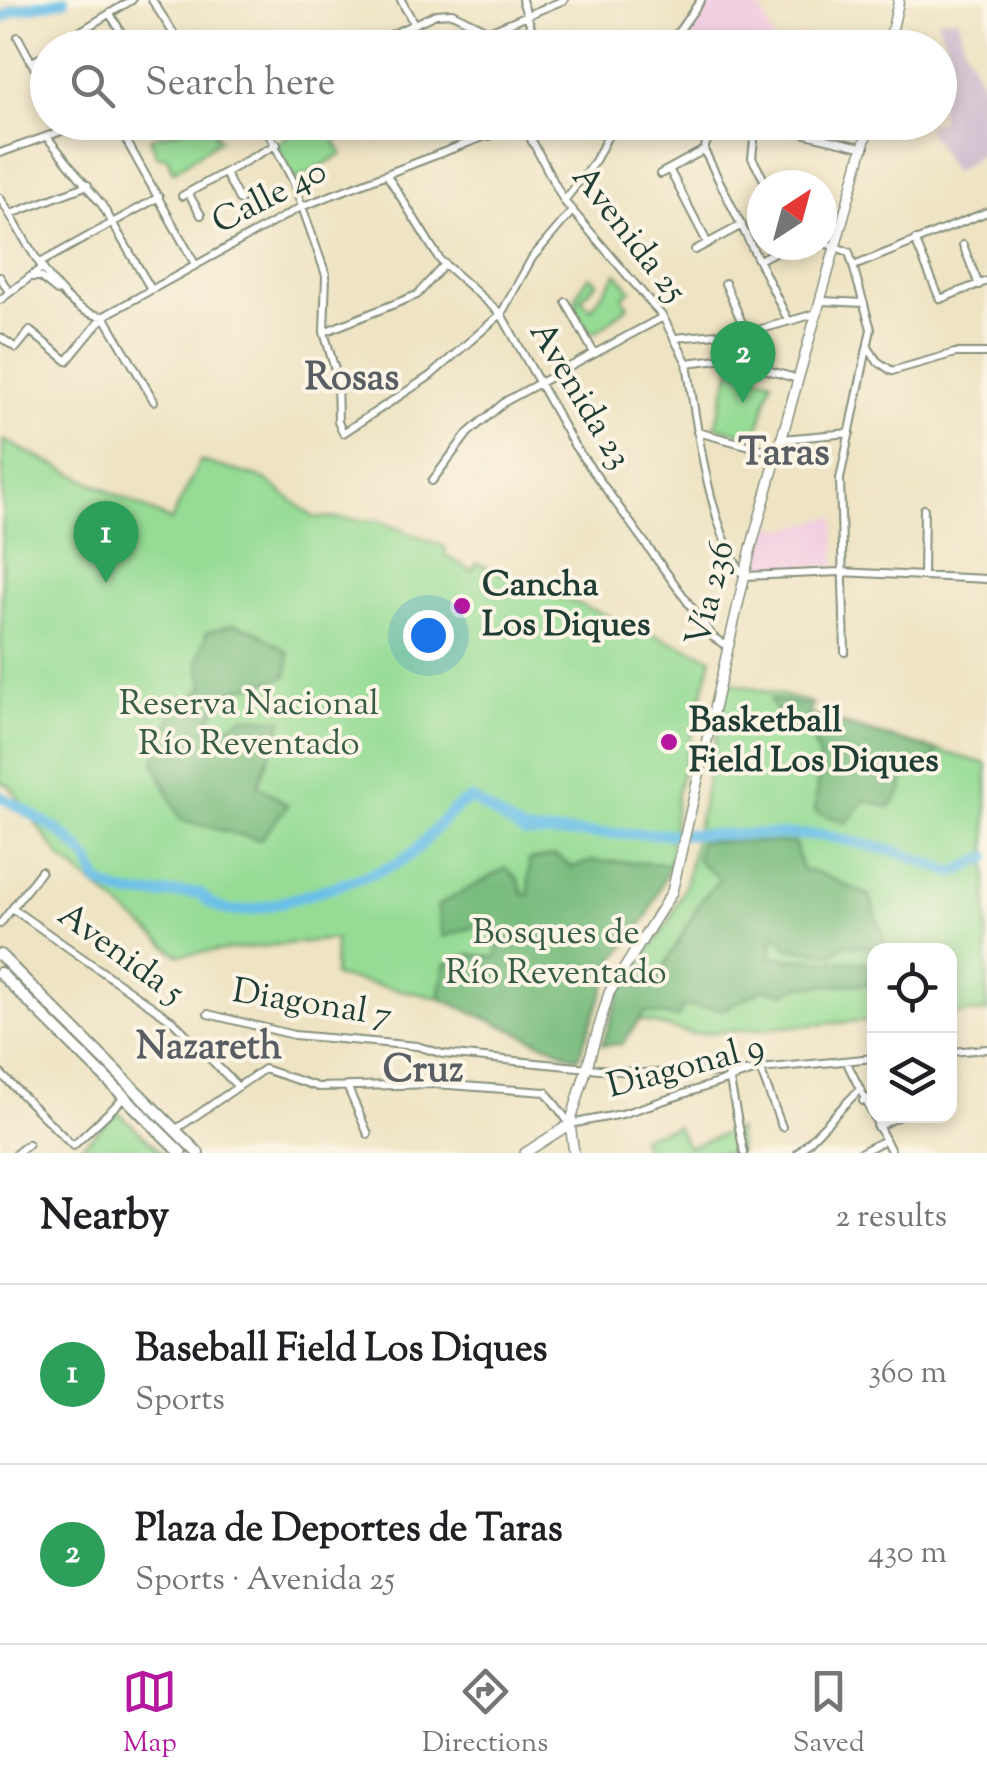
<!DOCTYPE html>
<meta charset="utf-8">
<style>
:root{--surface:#fff;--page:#f2f2f2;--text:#202124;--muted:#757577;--line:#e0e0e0;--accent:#b5179e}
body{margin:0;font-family:"Sorts Mill Goudy",serif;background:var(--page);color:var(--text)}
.controls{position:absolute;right:30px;bottom:30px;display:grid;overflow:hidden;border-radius:20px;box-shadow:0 5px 15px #0003}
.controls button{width:90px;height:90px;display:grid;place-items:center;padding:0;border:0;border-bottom:2px solid var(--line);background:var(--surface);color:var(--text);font:50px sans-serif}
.compass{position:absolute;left:747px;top:170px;width:90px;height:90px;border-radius:50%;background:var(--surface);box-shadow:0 5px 15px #0003;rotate:36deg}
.you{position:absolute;left:428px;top:635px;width:35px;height:35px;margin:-25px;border:8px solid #fff;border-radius:50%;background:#1a73e8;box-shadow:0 0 0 15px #1a73e833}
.badge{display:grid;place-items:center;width:65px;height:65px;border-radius:50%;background:var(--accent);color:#fff;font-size:32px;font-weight:700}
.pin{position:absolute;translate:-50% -82px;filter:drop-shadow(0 2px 5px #0008)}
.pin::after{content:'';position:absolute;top:52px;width:35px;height:30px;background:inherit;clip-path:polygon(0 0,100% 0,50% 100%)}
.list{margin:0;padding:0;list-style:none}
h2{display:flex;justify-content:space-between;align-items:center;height:130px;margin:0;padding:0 40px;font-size:42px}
h2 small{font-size:32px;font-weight:400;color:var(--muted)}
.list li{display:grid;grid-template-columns:65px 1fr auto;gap:30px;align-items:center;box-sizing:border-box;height:180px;padding:0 40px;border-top:2px solid var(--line)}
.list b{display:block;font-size:38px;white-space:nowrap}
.list p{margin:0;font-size:32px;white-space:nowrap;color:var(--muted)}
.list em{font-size:32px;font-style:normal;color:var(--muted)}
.icon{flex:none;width:55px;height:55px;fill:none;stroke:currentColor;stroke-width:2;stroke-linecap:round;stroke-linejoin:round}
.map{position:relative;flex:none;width:987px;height:1153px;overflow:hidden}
.search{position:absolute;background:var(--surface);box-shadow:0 5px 15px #0003;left:30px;right:30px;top:30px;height:110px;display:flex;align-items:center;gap:25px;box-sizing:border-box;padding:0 35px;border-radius:55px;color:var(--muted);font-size:38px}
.sheet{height:490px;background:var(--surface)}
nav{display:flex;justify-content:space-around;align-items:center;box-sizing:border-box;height:140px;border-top:2px solid var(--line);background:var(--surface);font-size:28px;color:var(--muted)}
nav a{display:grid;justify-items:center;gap:5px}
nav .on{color:var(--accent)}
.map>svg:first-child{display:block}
</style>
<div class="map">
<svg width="987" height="1153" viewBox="0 0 987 1153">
<rect width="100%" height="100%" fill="#fcf5e5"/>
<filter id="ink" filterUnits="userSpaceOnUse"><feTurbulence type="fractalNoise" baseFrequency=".01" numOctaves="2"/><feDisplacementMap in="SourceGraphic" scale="20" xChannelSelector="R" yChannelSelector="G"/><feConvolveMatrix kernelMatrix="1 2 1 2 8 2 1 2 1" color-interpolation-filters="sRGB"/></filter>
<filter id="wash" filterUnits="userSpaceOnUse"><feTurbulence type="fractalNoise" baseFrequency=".0048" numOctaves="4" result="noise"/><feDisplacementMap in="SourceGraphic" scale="40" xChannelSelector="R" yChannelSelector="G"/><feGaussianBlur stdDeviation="2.25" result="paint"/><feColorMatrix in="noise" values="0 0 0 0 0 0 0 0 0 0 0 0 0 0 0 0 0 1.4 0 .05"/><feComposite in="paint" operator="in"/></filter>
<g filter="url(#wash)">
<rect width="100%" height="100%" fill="#eee3c3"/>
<path fill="#f2cfe1" d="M707,0H747L763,12L776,47H696L685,31Z
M835,516L836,567L752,569L766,523L785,529Z"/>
<path fill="#cfbdcf" d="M958,18L963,43L987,95V149L954,173L926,128L930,123L940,122V50L948,49L937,19Z
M887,28L883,47H805L848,31Z"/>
<path fill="#96dc95" stroke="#5a8c64" stroke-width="2.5" d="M182,123H223L214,135L220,139L173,172L168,157L157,156L150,138L183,129Z
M287,123H326L342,154L293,181L277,144L293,132Z
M617,273L631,290L622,297L628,306L598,331L587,332C573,308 570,298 590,276L597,282L581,299L591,309Z
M731,369L772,380L756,438L715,426Z
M3,440L171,521L200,461L265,479L313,517L379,521L445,547V555L472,571L477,563L712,658L677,792L670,864L648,915L616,958L578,1058L439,998L334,976L335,939L178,955L60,857L9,785L0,782Z
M728,682L812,703L809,715L987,764V1012L950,1014V951H874V1020L692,1034L637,1019L622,1044L602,1045L622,987L668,924L685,886Z
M118,1112L162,1153H74Z
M677,1126L687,1147L737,1129L739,1153H647L640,1137Z"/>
<path fill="#78bc7e" stroke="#4c7c59" stroke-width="2.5" d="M234,624L254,630L289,653L287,676L231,691L210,718L224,728L243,717L283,720L258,785L288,805L260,840L181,820L154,762L174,711L204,687L198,660L207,632Z
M770,699L811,706L809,715L938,751L927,770L905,769L902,791L890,807L865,800L847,823L815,812L819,758L809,725L786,734Z
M700,841L795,843L802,870L819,873L870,896L888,950L845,944L832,954L788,948L775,933L770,957L874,963V984L799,986L786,993L764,989L724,1009L684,1006L677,1018L645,1012L622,1044L602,1045L622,987L656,981L703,897L720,879L697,860Z
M555,855L572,867L593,861L670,864L648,915L616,958L578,1058L439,998L445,965L470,954L496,958L499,942L487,923L443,937L437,906L506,868L518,879L523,894L529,895V860Z"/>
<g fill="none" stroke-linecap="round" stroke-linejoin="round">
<path stroke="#6bc0e8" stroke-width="11" d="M0,19L15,10L64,0
M0,796C34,816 88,840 97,881C131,905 161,890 200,893C210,905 223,912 240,911C264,910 383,873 403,860C428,845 445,808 472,799L524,833L822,835L898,852L954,873L987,857"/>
</g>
</g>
<g filter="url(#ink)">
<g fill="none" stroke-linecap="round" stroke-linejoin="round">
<g stroke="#86907c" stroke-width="10">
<path id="street" d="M152,0L183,48
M401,0L413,22
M522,0L538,48
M110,14L131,48
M18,37L48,93
M61,43L132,0
M362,48L436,14L452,13L489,31L564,0
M667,48L701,0
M32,62L48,54
M116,122L195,264
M263,122L293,181L326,275L324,332L337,377L338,422L343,433L430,376L501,314L532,258L573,210
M484,122L490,136
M522,122L564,201L663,317L687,363L726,358L798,379
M755,122L865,148
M756,123L752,158L767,185
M47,137L102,205L151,289
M532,142L537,122
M704,150L788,320
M0,153L87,122
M669,169L707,242
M225,173L240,201
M660,174L704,150L713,122
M387,175L440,260L501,314L574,445L713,637L728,647
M769,185L793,175L824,184
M188,193L201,215
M182,196L277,144
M0,198C22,231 59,316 104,316L154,401
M564,201L595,161L615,122
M11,214L88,185
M915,240L940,299L987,281
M822,242L849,252L871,329L840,479L845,652
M963,245L979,285
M695,250L742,225
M761,259L788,245
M40,263L159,197
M854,266L987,212
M0,277L9,292
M30,277H40L57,291
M725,283L745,330
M0,300L43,267
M823,301L864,303
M566,302L594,353
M324,332L417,295L445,264
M0,337L16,348L30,331L67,361L104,316L301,207L522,122
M675,338L758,330L818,313
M868,347L877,361L892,371L955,353H987
M687,363C696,421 709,529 744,576L840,572L987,579
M697,432L777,453
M782,439L850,433
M432,481L468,433L506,401L663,317
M923,574L924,509
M13,909L174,1022L238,1087
M0,924L41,871
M208,1014L294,1035L417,1046L443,1054L641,1073L749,1072
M950,1052L987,1049
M846,1061L892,1153
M760,1069L782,1127
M728,1071L744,1153
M0,1073L73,1146L126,1096
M347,1086L368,1134
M863,1101L874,1096
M877,1127L899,1116
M175,1130L264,1069L318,1087L435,1084L546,1092L570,1124L622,1114L760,1069L874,1058
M17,1153L28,1144
M798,1153L858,1091
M860,1153L885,1140"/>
</g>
<g stroke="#86907c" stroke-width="12">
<path id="secondary" d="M888,48L899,0
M525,1153L570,1124
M574,1153L570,1124L609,993L672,892L751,548L870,122"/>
</g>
<g stroke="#86907c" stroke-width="14">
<path id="primary" d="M0,955L198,1153
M0,973L181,1153"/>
</g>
<use href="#street" stroke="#fff" stroke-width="6"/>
<use href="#secondary" stroke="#fff" stroke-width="9"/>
<use href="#primary" stroke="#fff" stroke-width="10"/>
</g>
</g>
<g fill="#b5179e" stroke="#fcf5e5" stroke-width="4">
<circle cx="462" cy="606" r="10"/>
<circle cx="669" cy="742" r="10"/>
</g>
<g text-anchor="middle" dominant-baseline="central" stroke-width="8" stroke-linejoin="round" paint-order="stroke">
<g font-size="35" fill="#1f3d34" stroke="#fcf5e5">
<text transform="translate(270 198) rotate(-27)">Calle 40</text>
<text transform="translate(628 235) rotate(52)">Avenida 25</text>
<text transform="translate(579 396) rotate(59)">Avenida 23</text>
<text transform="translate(712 594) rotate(-76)">Vía 236</text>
<text transform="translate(120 955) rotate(36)">Avenida 5</text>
<text transform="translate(312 1005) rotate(9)">Diagonal 7</text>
<text transform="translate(686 1068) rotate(-15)">Diagonal 9</text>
</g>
<g font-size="35" font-weight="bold" fill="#1f3d34" stroke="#fcf5e5" text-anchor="start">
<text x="482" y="586">Cancha<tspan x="482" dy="40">Los Diques</tspan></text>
<text x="689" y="722">Basketball<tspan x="689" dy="40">Field Los Diques</tspan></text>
</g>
<g font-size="35" fill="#375d47" stroke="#fcf5e5">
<text x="249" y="705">Reserva Nacional<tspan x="249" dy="40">Río Reventado</tspan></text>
<text x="556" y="934">Bosques de<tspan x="556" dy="40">Río Reventado</tspan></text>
</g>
<g font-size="38" font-weight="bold" fill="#595e64" stroke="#fcf5e5">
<text x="352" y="380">Rosas</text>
<text x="209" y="1049">Nazareth</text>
<text x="423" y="1072">Cruz</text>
</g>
<g font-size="40" font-weight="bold" fill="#595e64" stroke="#fcf5e5">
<text x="784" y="454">Taras</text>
</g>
</g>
</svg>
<div class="controls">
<button><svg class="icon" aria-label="locate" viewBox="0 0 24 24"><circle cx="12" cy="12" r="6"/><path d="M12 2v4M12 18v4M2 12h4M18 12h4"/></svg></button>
<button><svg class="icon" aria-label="layers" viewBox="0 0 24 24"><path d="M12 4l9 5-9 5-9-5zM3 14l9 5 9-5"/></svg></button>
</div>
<svg class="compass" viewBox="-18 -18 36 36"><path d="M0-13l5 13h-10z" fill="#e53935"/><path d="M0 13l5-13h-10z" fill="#757577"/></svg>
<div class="you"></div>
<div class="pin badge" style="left:106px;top:583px;background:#2e9e5b">1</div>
<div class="pin badge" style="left:743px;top:403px;background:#2e9e5b">2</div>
<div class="search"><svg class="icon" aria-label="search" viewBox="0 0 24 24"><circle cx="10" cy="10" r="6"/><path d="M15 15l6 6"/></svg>Search here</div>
</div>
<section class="sheet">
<h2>Nearby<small>2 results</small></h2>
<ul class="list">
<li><span class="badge" style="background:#2e9e5b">1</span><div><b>Baseball Field Los Diques</b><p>Sports</p></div><em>360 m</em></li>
<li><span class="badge" style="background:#2e9e5b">2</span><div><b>Plaza de Deportes de Taras</b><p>Sports · Avenida 25</p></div><em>430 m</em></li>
</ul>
</section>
<nav>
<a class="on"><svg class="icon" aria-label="map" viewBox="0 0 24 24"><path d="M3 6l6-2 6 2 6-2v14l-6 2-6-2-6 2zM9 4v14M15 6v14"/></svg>Map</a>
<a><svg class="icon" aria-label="directions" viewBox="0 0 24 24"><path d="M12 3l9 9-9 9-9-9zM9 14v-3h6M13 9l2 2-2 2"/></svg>Directions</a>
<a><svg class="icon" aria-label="saved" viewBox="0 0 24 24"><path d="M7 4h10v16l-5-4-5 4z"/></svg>Saved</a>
</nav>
